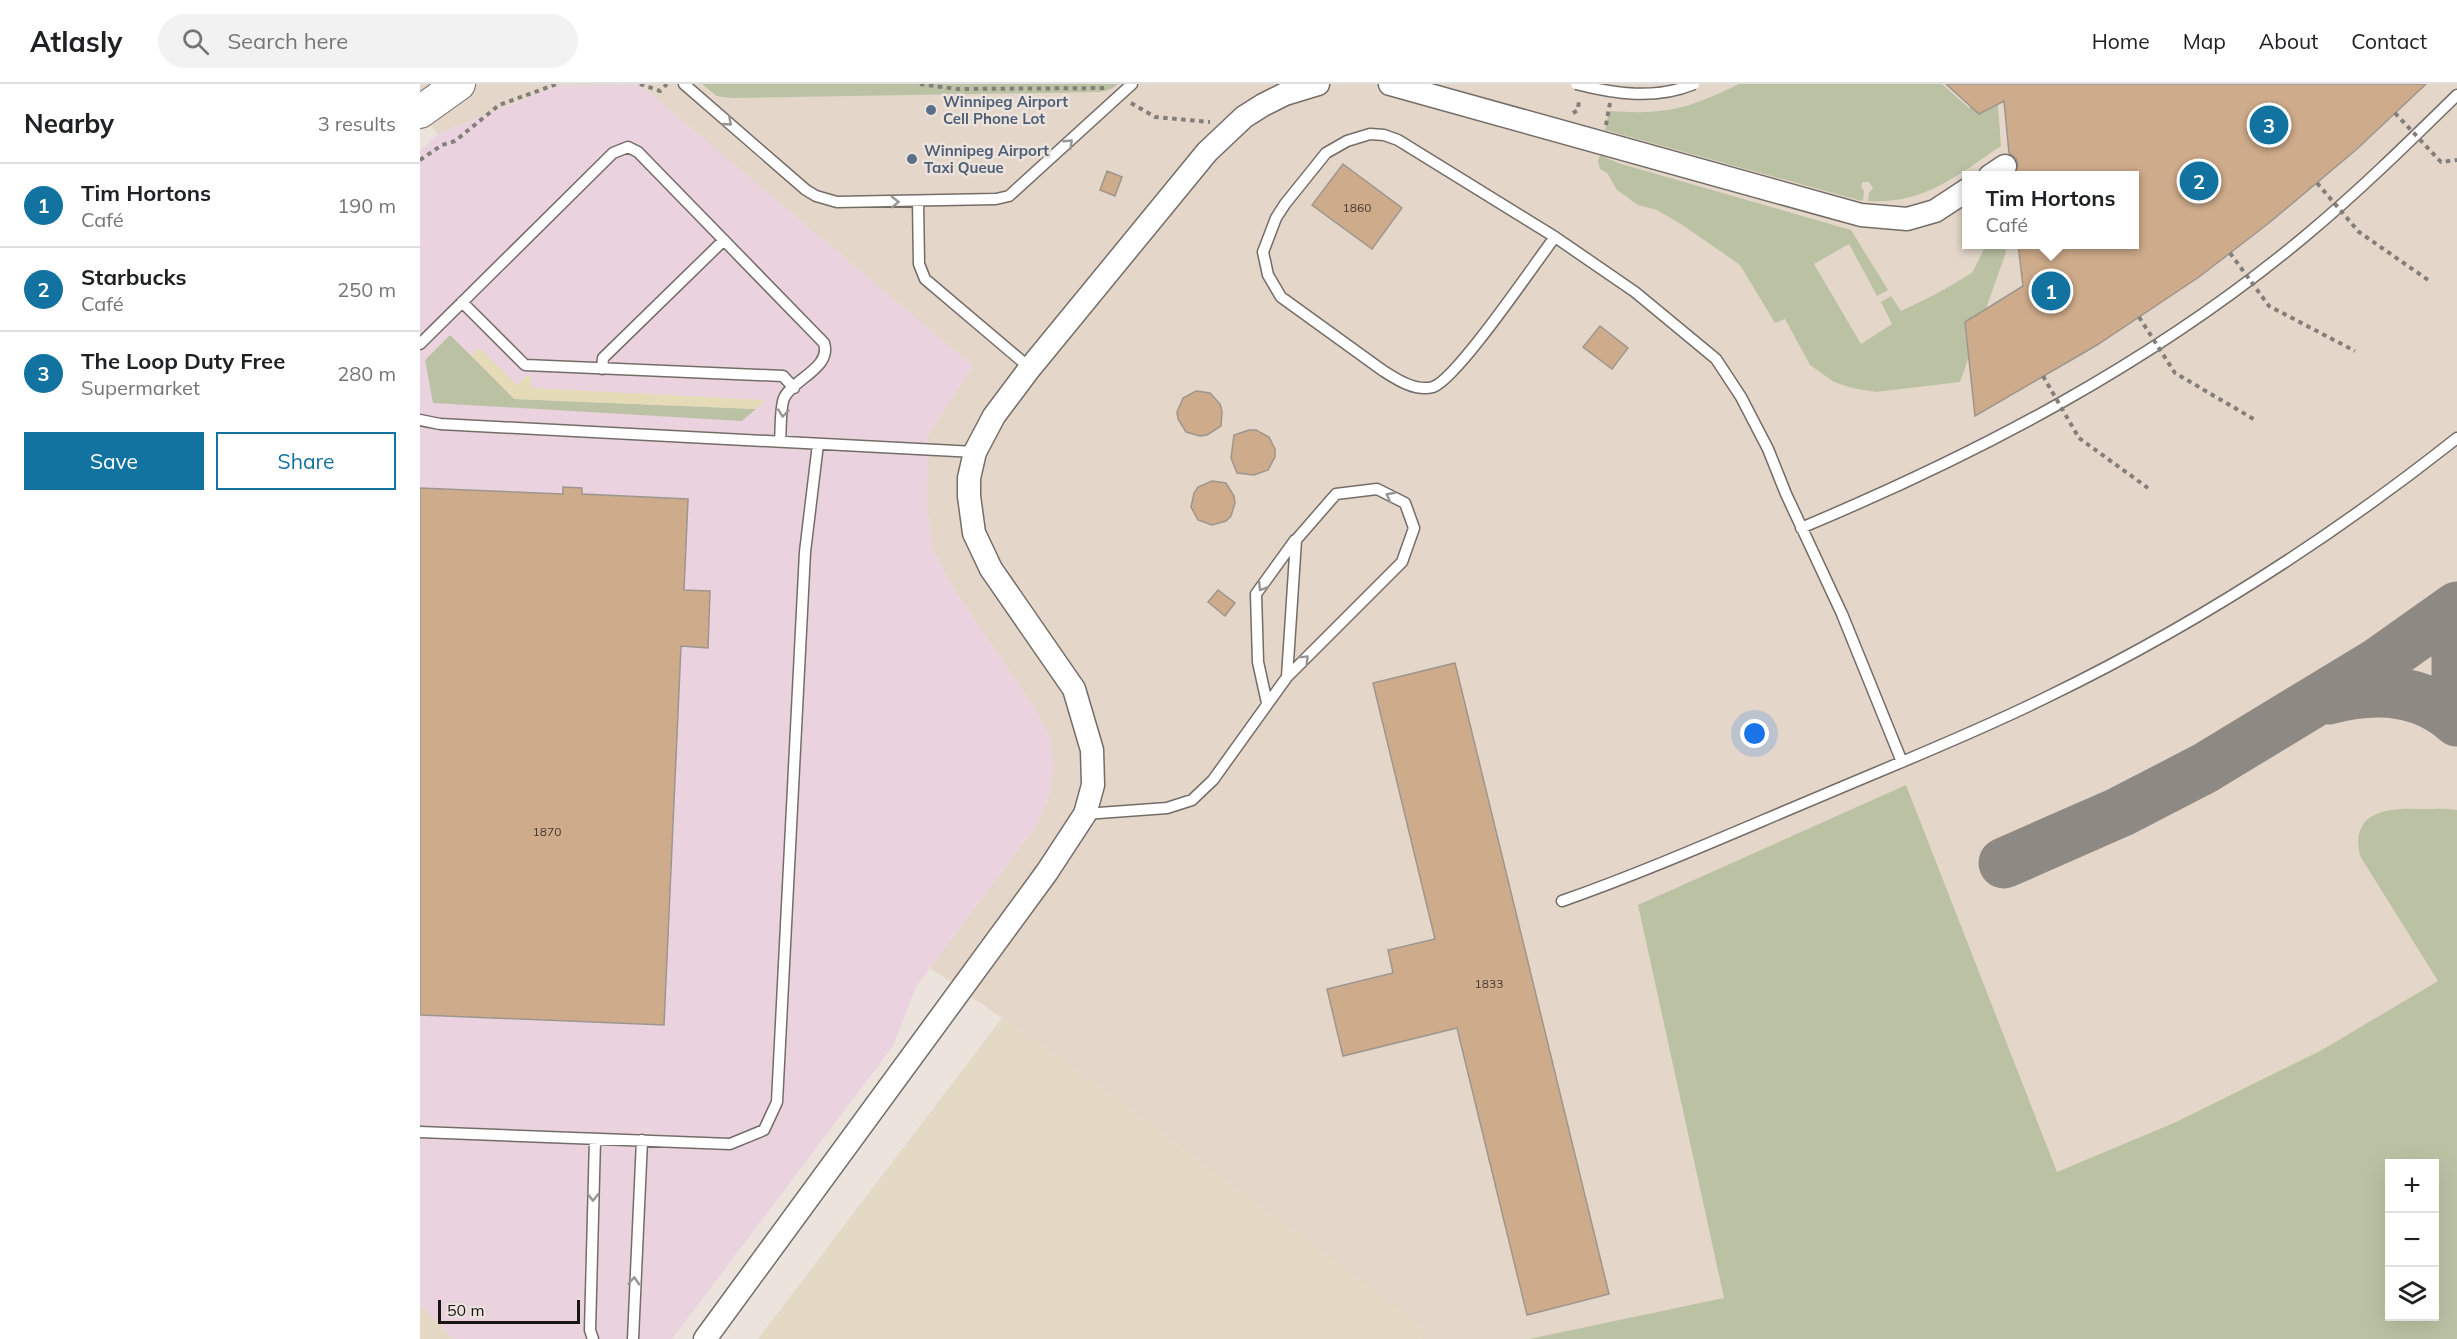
<!DOCTYPE html>
<meta charset="utf-8">
<style>
:root{--surface:#fff;--page:#f2f2f2;--text:#202124;--muted:#757577;--line:#e0e0e0;--accent:#1272a0}
body{margin:0;font-family:Mulish,sans-serif;background:var(--page);color:var(--text)}
.controls{position:absolute;right:18px;bottom:18px;display:grid;overflow:hidden;border-radius:0px;box-shadow:0 6px 24px #0002}
.controls button{width:54px;height:54px;display:grid;place-items:center;padding:0;border:0;border-bottom:2px solid var(--line);background:var(--surface);color:var(--text);font:30px sans-serif}
.scale{position:absolute;left:18px;bottom:15px;width:142px;box-sizing:border-box;padding-left:6px;border:3px solid #181513;border-top:0;font-size:16px;line-height:21px;white-space:nowrap;color:#181513;-webkit-text-stroke:4px #ebe3dc;paint-order:stroke}
.you{position:absolute;left:1335px;top:650px;width:21px;height:21px;margin:-15px;border:4px solid #fff;border-radius:50%;background:#1a73e8;box-shadow:0 0 0 9px #1a73e833}
.badge{display:grid;place-items:center;width:39px;height:39px;border-radius:50%;background:var(--accent);color:#fff;font-size:20px;font-weight:700}
.pin{position:absolute;translate:-50% -50%;border:3px solid #fff;box-shadow:0 2px 6px #0006}
.popup{position:absolute;left:1542px;top:87px;width:177px;height:78px;box-sizing:border-box;display:grid;place-content:center;border-radius:0px;background:var(--surface);filter:drop-shadow(0 2px 4px #0005);font-size:20px;white-space:nowrap;color:var(--muted)}
.popup b{font-size:22px;color:var(--text)}
.popup::after{content:'';position:absolute;left:50%;top:100%;margin-left:-12px;border:12px solid transparent;border-top-color:var(--surface)}
.list{margin:0;padding:0;list-style:none}
h2{display:flex;justify-content:space-between;align-items:center;height:78px;margin:0;padding:0 24px;font-size:26px}
h2 small{font-size:20px;font-weight:400;color:var(--muted)}
.list li{display:grid;grid-template-columns:39px 1fr auto;gap:18px;align-items:center;box-sizing:border-box;height:84px;padding:0 24px;border-top:2px solid var(--line)}
.list b{display:block;font-size:22px;white-space:nowrap}
.list p{margin:0;font-size:20px;white-space:nowrap;color:var(--muted)}
.list em{font-size:20px;font-style:normal;color:var(--muted)}
.actions{display:flex;gap:12px;padding:18px 24px}
.actions a{flex:1;padding:14px 0;border:2px solid var(--accent);border-radius:0px;text-align:center;font-size:21px;color:var(--accent)}
.actions .main{background:var(--accent);color:#fff}
.icon{flex:none;width:33px;height:33px;fill:none;stroke:currentColor;stroke-width:2;stroke-linecap:round;stroke-linejoin:round}
.map{position:relative;flex:none;width:2037px;height:1255px;overflow:hidden}
header{display:flex;align-items:center;gap:36px;box-sizing:border-box;height:84px;padding:0 30px;background:var(--surface);border-bottom:2px solid var(--line)}
header strong{font-size:28px}
nav{display:flex;gap:33px;margin-inline-start:auto;font-size:21px}
.search{width:420px;height:54px;background:var(--page);display:flex;align-items:center;gap:15px;box-sizing:border-box;padding:0 21px;border-radius:33px;color:var(--muted);font-size:22px}
main{display:flex}
aside{flex:1;background:var(--surface)}
.map>svg:first-child{display:block}
</style>
<header>
<strong>Atlasly</strong>
<div class="search"><svg class="icon" aria-label="search" viewBox="0 0 24 24"><circle cx="10" cy="10" r="6"/><path d="M15 15l6 6"/></svg>Search here</div>
<nav><a>Home</a><a>Map</a><a>About</a><a>Contact</a></nav>
</header>
<main>
<aside>
<h2>Nearby<small>3 results</small></h2>
<ul class="list">
<li><span class="badge">1</span><div><b>Tim Hortons</b><p>Café</p></div><em>190 m</em></li>
<li><span class="badge">2</span><div><b>Starbucks</b><p>Café</p></div><em>250 m</em></li>
<li><span class="badge">3</span><div><b>The Loop Duty Free</b><p>Supermarket</p></div><em>280 m</em></li>
</ul>
<div class="actions"><a class="main">Save</a><a>Share</a></div>
</aside>
<div class="map">
<svg width="2037" height="1255" viewBox="0 0 2037 1255">
<rect width="100%" height="100%" fill="#ebe3dc"/>
<path fill="#ead3df" d="M219,0L553,282L508,351L507,424L513,466L534,505L617,628L630,654L634,683L629,712L616,742L496,903L473,962L252,1255H33L0,1220V67L18,50L137,2Z"/>
<path fill="#e4d9c5" d="M582,934L638,973L1008,1246L1001,1255H338Z
M0,1220L33,1255H0Z"/>
<path fill="#e4d7ca" fill-rule="evenodd" d="M0,0H211L137,2L18,50L0,32Z
M219,0H2037V1255H1001L1007,1246L638,973L510,884L616,742L629,712L634,683L630,654L617,628L534,505L513,466L507,424L508,351L553,282ZM1547,92H1715V160H1547ZM1970,1080H2014V1232H1970Z"/>
<path fill="#bbc2a4" fill-rule="evenodd" d="M282,0H698L691,5L681,8L311,14L297,12Z
M1319,0H1522L1549,24L1577,9L1581,62C1537,91 1504,121 1448,117L1449,109L1453,104L1449,98H1443L1441,102L1444,107L1443,117L1438,116L1185,46L1189,27C1247,31 1267,25 1319,0Z
M1180,71L1198,79L1431,146L1468,206L1457,212L1429,160L1394,180L1441,260L1472,240L1461,218L1471,212L1481,227L1516,210L1552,189L1566,161H1584L1586,168L1540,298L1456,308L1432,304L1414,298L1390,281L1365,235L1355,239L1320,181L1264,142L1237,126L1218,121L1197,106L1187,89L1180,85L1178,77Z
M30,251L95,315L336,325L322,337L13,319L5,276Z
M1486,701L1637,1088L1756,1038L1902,966L2018,897L1940,772C1930,728 1966,724 1999,725C2012,725 2025,724 2037,726V1255H1109L1304,1214L1218,821ZM1970,1080H2014V1232H1970Z"/>
<path fill="#e5dbb6" d="M59,264L97,301L107,292L111,293V304L345,316L336,325L94,315L51,271Z"/>
<g fill="none" stroke-linecap="round" stroke-linejoin="round">
<path stroke="#8f8984" stroke-width="51" d="M2037,568V607
M1908,615C1953,603 2000,603 2037,637
M1584,779L1700,728L1785,684L1958,579L2037,523"/>
</g>
<path fill="#ceab8a" stroke="#9d968f" stroke-width="1.5" d="M1526,0H2006L1937,65L1849,139L1779,193L1677,261L1555,332L1545,238L1603,202L1598,160H1715V92H1594L1598,81L1596,74L1589,69L1584,17L1559,30Z
M923,80L982,124L952,165L892,121Z
M687,87L702,93L695,112L680,106Z
M1180,242L1208,264L1192,285L1163,263Z
M776,307L790,309L800,320L802,327L801,342L787,351L780,352L766,348L758,335L757,328L763,314Z
M829,346H836L849,353L855,365V373L848,386L834,391L817,389L811,374L814,351Z
M792,397L806,399L814,412L815,419L811,432L806,437L792,441L778,436L771,423L774,409L778,403Z
M143,403L162,404V410L268,415L264,506L290,507L288,564L261,562L244,941L0,931V404L143,410Z
M798,506L815,519L805,532L788,518Z
M1035,579L1189,1210L1107,1231L1037,944L923,972L907,905L973,889L968,866L1015,855L953,599Z"/>
<g fill="none" stroke-linecap="round" stroke-linejoin="round">
<g stroke="#746d67" stroke-width="13">
<path id="service" d="M264,0L386,106L396,112L417,118L576,115L589,112L712,0
M498,117L499,180L505,195L610,284
M1135,153C1115,179 1037,295 1013,303C995,308 976,295 962,286L861,213L848,191L843,168L856,134L865,120L906,69L927,57L950,50L964,51L978,56L1135,153L1215,208L1296,275L1321,313L1348,365L1366,410L1422,530L1482,678
M42,218L105,281L363,292L374,304
M0,260L193,69L208,63L218,68L404,259C412,284 373,295 364,314C360,324 361,347 360,357
M182,285L183,274L304,156
M0,336L20,340L555,368
M1381,444C1560,369 1734,278 1884,153C1937,109 1987,60 2037,11
M847,619L838,578L836,510L875,456
M665,730L747,724L772,716L793,696L867,593L982,478L994,444L985,419L957,405L916,410L876,456L867,593
M1142,817C1230,786 1315,748 1401,712C1476,680 1552,650 1625,614C1774,542 1907,457 2037,354
M0,1048L310,1060L344,1046L357,1018L385,468L398,360
M173,1255L170,1246L175,1055
M213,1255L222,1056"/>
</g>
<g stroke="#746d67" stroke-width="25">
<path id="minor" d="M970,0L1441,131L1487,135L1515,127L1547,106
M1570,92L1585,82
M285,1255L627,788L665,730L673,701L672,666L654,605L571,485L554,449L549,412V394L555,368L574,332L610,284L787,68L824,33L843,21L865,10L898,0"/>
</g>
<g stroke="#746d67" stroke-width="34">
<path id="secondary" d="M0,28L39,0"/>
</g>
<path stroke="#847e7a" stroke-width="4" stroke-dasharray="4.5 4.5" stroke-linecap="butt" d="M220,0L240,7L247,0
M500,0L537,5L687,4
M711,19L735,33L790,38
M1153,29L1158,26L1159,15
M1186,41L1190,19
M0,76L22,61L35,57L79,21L137,0
M1659,354L1728,404"/>
<use href="#service" stroke="#fff" stroke-width="10"/>
<use href="#minor" stroke="#fff" stroke-width="22"/>
<use href="#secondary" stroke="#fff" stroke-width="32"/>
<g stroke="#746d67" stroke-width="13" stroke-linecap="butt">
<path id="service-bridge" d="M1156,0C1195,10 1235,16 1274,0"/>
</g>
<path stroke="#847e7a" stroke-width="4" stroke-dasharray="4.5 4.5" stroke-linecap="butt" d="M1975,29L2021,78L2037,76
M1897,99L1939,148L2011,198
M1810,169L1849,222L1935,267
M1719,233L1755,289L1837,337
M1623,292L1659,354"/>
<use href="#service-bridge" stroke="#fff" stroke-width="10"/>
</g>
<defs><path id="oneway-chevron" d="M-2-3.5L2.5 0L-2 3.5" fill="none" stroke-width="1.6" stroke-linecap="round" stroke-linejoin="round" transform="scale(1.5)"/></defs>
<g stroke="#979695">
<use href="#oneway-chevron" transform="translate(308 38) rotate(41)"/>
<use href="#oneway-chevron" transform="translate(649 59) rotate(-43)"/>
<use href="#oneway-chevron" transform="translate(475 118) rotate(-1)"/>
<use href="#oneway-chevron" transform="translate(363 329) rotate(96)"/>
<use href="#oneway-chevron" transform="translate(970 412) rotate(-152)"/>
<use href="#oneway-chevron" transform="translate(842 503) rotate(122)"/>
<use href="#oneway-chevron" transform="translate(885 575) rotate(-45)"/>
<use href="#oneway-chevron" transform="translate(173 1113) rotate(91)"/>
<use href="#oneway-chevron" transform="translate(214 1197) rotate(-87)"/>
</g>
<g fill="#5c6f8a" stroke="#ebe3dc" stroke-width="2">
<circle cx="511" cy="26" r="6"/>
<circle cx="492" cy="75" r="6"/>
</g>
<g text-anchor="middle" dominant-baseline="central" stroke-width="5" stroke-linejoin="round" paint-order="stroke">
<g font-size="12" fill="#463a31">
<text x="937" y="123">1860</text>
<text x="127" y="747">1870</text>
<text x="1069" y="899">1833</text>
</g>
<g font-size="15" font-weight="bold" fill="#4e5e75" stroke="#ebe3dc" text-anchor="start">
<text x="523" y="17">Winnipeg Airport<tspan x="523" dy="17">Cell Phone Lot</tspan></text>
<text x="504" y="66">Winnipeg Airport<tspan x="504" dy="17">Taxi Queue</tspan></text>
</g>
</g>
</svg>
<div class="controls">
<button>+</button>
<button>−</button>
<button><svg class="icon" aria-label="layers" viewBox="0 0 24 24"><path d="M12 4l9 5-9 5-9-5zM3 14l9 5 9-5"/></svg></button>
</div>
<div class="scale">50 m</div>
<div class="you"></div>
<div class="pin badge" style="left:1631px;top:207px">1</div>
<div class="popup"><b>Tim Hortons</b>Café</div>
<div class="pin badge" style="left:1779px;top:97px">2</div>
<div class="pin badge" style="left:1849px;top:41px">3</div>
</div>
</main>
